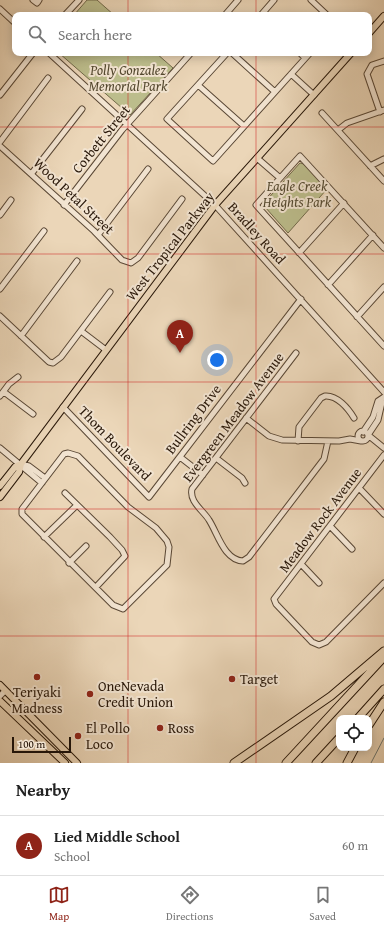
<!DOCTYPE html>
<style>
:root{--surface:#fff;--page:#f2f2f2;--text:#222;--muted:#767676;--line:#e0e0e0;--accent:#8f2418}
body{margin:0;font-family:"Gentium Book Plus",serif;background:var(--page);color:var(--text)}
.controls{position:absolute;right:12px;bottom:12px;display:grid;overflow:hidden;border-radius:8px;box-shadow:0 2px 10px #0003}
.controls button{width:36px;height:36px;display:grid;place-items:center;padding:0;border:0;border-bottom:1px solid var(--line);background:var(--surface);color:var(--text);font:20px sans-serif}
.scale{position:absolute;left:12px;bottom:10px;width:59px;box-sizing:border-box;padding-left:4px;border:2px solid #281709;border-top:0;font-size:11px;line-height:14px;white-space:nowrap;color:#281709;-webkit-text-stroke:3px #f2e4d1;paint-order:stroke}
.you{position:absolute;left:217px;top:360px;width:14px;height:14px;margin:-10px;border:3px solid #fff;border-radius:50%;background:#1a73e8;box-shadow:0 0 0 6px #1a73e833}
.badge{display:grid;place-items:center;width:26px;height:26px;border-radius:50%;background:var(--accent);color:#fff;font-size:13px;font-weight:700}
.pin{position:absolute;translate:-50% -33px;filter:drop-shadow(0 1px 2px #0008)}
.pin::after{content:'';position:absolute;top:21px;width:14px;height:12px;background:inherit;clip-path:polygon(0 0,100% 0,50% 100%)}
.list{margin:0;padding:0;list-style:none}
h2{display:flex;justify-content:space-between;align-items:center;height:52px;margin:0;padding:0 16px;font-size:17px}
h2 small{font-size:13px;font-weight:400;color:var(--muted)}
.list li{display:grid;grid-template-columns:26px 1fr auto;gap:12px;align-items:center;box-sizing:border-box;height:60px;padding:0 16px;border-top:1px solid var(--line)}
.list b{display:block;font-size:15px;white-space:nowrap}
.list p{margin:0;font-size:13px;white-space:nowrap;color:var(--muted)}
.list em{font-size:13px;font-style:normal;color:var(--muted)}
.icon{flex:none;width:22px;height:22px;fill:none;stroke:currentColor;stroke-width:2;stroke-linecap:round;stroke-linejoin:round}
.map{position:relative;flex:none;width:384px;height:763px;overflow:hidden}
.search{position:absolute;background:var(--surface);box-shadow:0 2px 10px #0003;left:12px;right:12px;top:12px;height:44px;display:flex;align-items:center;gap:10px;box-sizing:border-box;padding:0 14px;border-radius:8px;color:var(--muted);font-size:15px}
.sheet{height:112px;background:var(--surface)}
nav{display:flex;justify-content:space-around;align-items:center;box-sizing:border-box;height:56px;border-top:1px solid var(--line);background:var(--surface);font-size:11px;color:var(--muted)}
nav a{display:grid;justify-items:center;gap:2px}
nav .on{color:var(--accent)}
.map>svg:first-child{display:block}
</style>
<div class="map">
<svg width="384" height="763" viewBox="0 0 384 763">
<rect width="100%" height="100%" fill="#ebd6b8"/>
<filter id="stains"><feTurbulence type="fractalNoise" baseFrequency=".005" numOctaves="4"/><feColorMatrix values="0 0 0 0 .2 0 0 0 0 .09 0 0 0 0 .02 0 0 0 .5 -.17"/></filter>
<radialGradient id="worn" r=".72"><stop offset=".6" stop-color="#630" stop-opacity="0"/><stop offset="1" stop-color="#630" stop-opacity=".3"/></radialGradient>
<path fill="#bcbd8c" stroke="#726a4a" d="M87,0H97L114,15H74Z
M59,53H156L173,68L130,115Z
M300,163L304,164L327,189L288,233L265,207L264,203Z"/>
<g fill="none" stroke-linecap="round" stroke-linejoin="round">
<path stroke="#6d7772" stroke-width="1" d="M371,763L384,738"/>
<g stroke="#594735" stroke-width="7">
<path id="minor" d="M33,0L37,3L39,0
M311,0L327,15
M0,9L15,23
M65,15L79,0
M225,15L238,0
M261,15L274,0
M49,53L215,205L384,392
M227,53L167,119L213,161L310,53
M232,53L275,92
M300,53L305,58
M291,74L314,95
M198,85L244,126
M0,95L33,53
M380,112L367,74L372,65L384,61
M322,113L384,181
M338,130L347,123L384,110
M0,142L48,78
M0,146L94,231L122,260L131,263L138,258L182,199
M257,158L280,178
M370,166L384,159
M32,173L82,109
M64,205L122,130L191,53
M0,215L11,200
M98,235L148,169
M384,248L300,156L256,205L384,346
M299,253L344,203
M328,285L373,235
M0,289L44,231
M0,316L49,362L53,363L61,357L110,292
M357,317L384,287
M81,331L106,350
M21,336L77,261
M296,353L192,489C189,502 203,510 209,520C218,534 224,560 243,561L249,557L324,459L328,441
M4,392L33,414
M0,396L9,384L18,377
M383,398L378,420L368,435L384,448
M63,407L149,497L301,299
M246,418L269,436L282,440L339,441L350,439L361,441
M358 436a5 5 0 1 1 10 0a5 5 0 1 1-10 0Z
M363,432L373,417L378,401L384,397
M298,441L299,427L321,398L325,396C337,395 348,408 354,418
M0,448L42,483
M68,453L78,456L128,507L156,528L167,541L169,547L167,565L123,609L113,605L22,514V509L64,454Z
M384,455L274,599L276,604L312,642L319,645L326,642L384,583
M180,457L203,475
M216,458L242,478L245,483
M21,464L29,466L45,478
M360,489L384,514
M65,493L110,537L122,550L125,556L96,587
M331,527L352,549
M44,537L77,505
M69,563L86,546
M302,565L319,583
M0,696L5,691"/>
</g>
<g stroke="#281709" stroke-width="8">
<path id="major" d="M369,33L384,16
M0,486L15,467L21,464
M0,497L19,472L21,464L215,205L351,53
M0,685L77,763
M0,701L65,763"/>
</g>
<g stroke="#281709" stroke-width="9">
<path id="highway" d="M358,718L384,689
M369,725L384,702
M234,763L331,696L384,651
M286,763L384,657
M316,763L339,738
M347,763L355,748"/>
</g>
<use href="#minor" stroke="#f2e4d1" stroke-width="5"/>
<use href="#major" stroke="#ebd6b8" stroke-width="6"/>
<use href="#highway" stroke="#ebd6b8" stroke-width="7"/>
</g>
<path fill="none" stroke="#d62828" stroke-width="1" stroke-opacity="0.55" d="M128,0V15M256,0V15M128,53V763M256,53V763M0,127H384M0,254H384M0,382H384M0,509H384M0,636H384"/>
<g fill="#8f2418" stroke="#f2e4d1" stroke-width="1.5">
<circle cx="37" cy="677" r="4"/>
<circle cx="232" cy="679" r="4"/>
<circle cx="90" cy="694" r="4"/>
<circle cx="160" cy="728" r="4"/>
<circle cx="78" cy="736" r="4"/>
</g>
<g text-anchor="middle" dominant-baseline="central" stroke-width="4" stroke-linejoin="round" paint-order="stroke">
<g font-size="14" font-style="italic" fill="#544930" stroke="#f2e4d1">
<text x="128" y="70">Polly Gonzalez<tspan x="128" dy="16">Memorial Park</tspan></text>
<text x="297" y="186">Eagle Creek<tspan x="297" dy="16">Heights Park</tspan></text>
</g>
<g font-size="14" fill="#281709" stroke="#f2e4d1">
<text transform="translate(101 139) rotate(-51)">Corbett Street</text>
<text transform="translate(74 196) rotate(43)">Wood Petal Street</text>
<text transform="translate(257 233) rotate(48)">Bradley Road</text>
<text transform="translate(170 246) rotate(-52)">West Tropical Parkway</text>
<text transform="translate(233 417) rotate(-53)">Evergreen Meadow Avenue</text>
<text transform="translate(193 419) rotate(-53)">Bullring Drive</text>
<text transform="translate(115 443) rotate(46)">Thom Boulevard</text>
<text transform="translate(320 520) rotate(-53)">Meadow Rock Avenue</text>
</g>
<g font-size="14" fill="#281709" stroke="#f2e4d1" text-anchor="start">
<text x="240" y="679">Target</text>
<text x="98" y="686">OneNevada<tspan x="98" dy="16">Credit Union</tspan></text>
<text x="37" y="692" text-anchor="middle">Teriyaki<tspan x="37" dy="16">Madness</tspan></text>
<text x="86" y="728">El Pollo<tspan x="86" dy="16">Loco</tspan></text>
<text x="168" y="728">Ross</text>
</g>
</g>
<rect width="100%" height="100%" filter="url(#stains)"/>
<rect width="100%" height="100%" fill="url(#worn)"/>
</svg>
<div class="controls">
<button><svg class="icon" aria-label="locate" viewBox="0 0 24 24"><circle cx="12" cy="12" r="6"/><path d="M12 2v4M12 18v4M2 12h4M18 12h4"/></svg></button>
</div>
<div class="scale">100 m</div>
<div class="you"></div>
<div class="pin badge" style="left:180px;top:353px">A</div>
<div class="search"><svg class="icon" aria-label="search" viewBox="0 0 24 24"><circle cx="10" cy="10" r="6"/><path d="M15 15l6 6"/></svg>Search here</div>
</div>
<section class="sheet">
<h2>Nearby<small></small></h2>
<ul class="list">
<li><span class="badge">A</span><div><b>Lied Middle School</b><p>School</p></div><em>60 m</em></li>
</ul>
</section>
<nav>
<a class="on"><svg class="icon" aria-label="map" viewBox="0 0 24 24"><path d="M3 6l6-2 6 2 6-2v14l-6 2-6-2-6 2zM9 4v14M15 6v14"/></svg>Map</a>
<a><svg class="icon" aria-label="directions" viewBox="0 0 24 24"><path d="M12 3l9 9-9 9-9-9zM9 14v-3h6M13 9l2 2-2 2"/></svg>Directions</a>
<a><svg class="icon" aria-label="saved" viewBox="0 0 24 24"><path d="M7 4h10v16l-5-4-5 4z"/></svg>Saved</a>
</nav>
